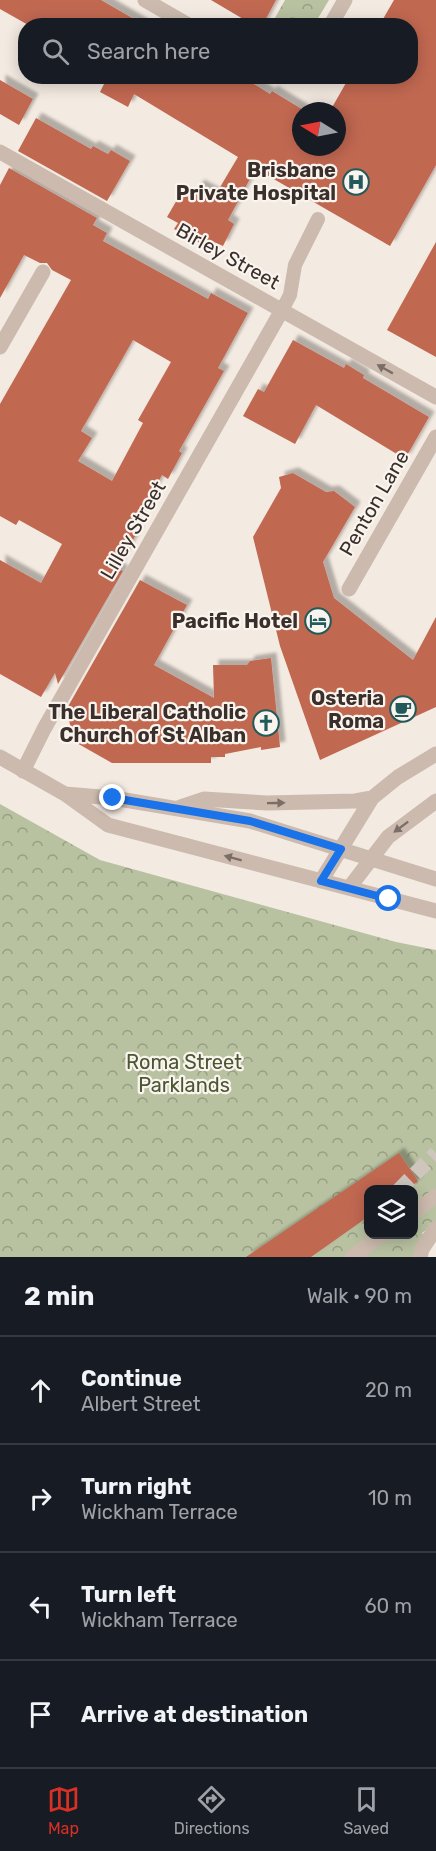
<!DOCTYPE html>
<meta charset="utf-8">
<style>
:root{--surface:#171b24;--page:#20242c;--text:#f1f3f6;--muted:#9ea1a6;--line:#363941;--accent:#d93025}
body{margin:0;font-family:Rubik,sans-serif;background:var(--page);color:var(--text)}
.controls{position:absolute;right:18px;bottom:18px;display:grid;overflow:hidden;border-radius:12px;box-shadow:0 3px 15px #0003}
.controls button{width:54px;height:54px;display:grid;place-items:center;padding:0;border:0;border-bottom:2px solid var(--line);background:var(--surface);color:var(--text);font:30px sans-serif}
.compass{position:absolute;left:292px;top:102px;width:54px;height:54px;border-radius:50%;background:var(--surface);box-shadow:0 3px 15px #0003;rotate:280deg}
.stop{position:absolute;width:18px;height:18px;margin:-14px;border:4px solid #1a73e8;border-radius:50%;background:#fff}
.stop.end{background:#1a73e8;border-color:#fff;box-shadow:0 2px 6px #0008}
.list{margin:0;padding:0;list-style:none}
h2{display:flex;justify-content:space-between;align-items:center;height:78px;margin:0;padding:0 24px;font-size:26px}
h2 small{font-size:20px;font-weight:400;color:var(--muted)}
.list li{display:grid;grid-template-columns:39px 1fr auto;gap:18px;align-items:center;box-sizing:border-box;height:108px;padding:0 24px;border-top:2px solid var(--line)}
.list b{display:block;font-size:22px;white-space:nowrap}
.list p{margin:0;font-size:20px;white-space:nowrap;color:var(--muted)}
.list em{font-size:20px;font-style:normal;color:var(--muted)}
.icon{flex:none;width:33px;height:33px;fill:none;stroke:currentColor;stroke-width:2;stroke-linecap:round;stroke-linejoin:round}
.map{position:relative;flex:none;width:436px;height:1257px;overflow:hidden}
.search{position:absolute;background:var(--surface);box-shadow:0 3px 15px #0003;left:18px;right:18px;top:18px;height:66px;display:flex;align-items:center;gap:15px;box-sizing:border-box;padding:0 21px;border-radius:24px;color:var(--muted);font-size:22px}
.sheet{height:510px;background:var(--surface)}
nav{display:flex;justify-content:space-around;align-items:center;box-sizing:border-box;height:84px;border-top:2px solid var(--line);background:var(--surface);font-size:16px;color:var(--muted)}
nav a{display:grid;justify-items:center;gap:3px}
nav .on{color:var(--accent)}
.map>svg:first-child{display:block}
</style>
<div class="map">
<svg width="436" height="1257" viewBox="0 0 436 1257">
<defs>
<pattern id="park-crowns" width="20" height="18" patternUnits="userSpaceOnUse" patternTransform="scale(1.5)"><rect width="20" height="18" fill="#b8c2a1"/><path d="M2 6a3 3 0 1 1 6 0M12 15a3 3 0 1 1 6 0" fill="none" stroke="#979e83"/></pattern>
<filter id="shadow"><feDropShadow dx="5.5" dy="-5.5" stdDeviation="1.5" flood-color="#0004"/></filter>
</defs>
<rect width="100%" height="100%" fill="#f3eae1"/>
<path fill="url(#park-crowns)" fill-rule="evenodd" d="M285,0H329L314,25H271Z
M0,804L100,860L396,942L436,950V1223L422,1233L429,1245L412,1257H0ZM368,1190H414V1234H368Z"/>
<path fill="#c16751" fill-rule="evenodd" filter="url(#shadow)" d="M0,0H101L146,26H30L0,9Z
M211,0H276L262,26H255Z
M394,0H436V165L390,246L258,170L254,177L252,175L228,220L234,224L223,246L214,242L211,249L174,229L178,223L167,217L181,193L191,199L199,185L216,194L238,157L134,94L128,107L100,92L107,78L105,76H241L270,94L272,91L305,111H301V147H337V111H330L350,76H411V26H379Z
M0,80L33,99L19,125L0,114Z
M36,118L91,149L93,146L108,154L111,150L130,161L107,201L18,151Z
M9,168L97,218L93,225L107,233L103,241L208,299L211,293L248,313L218,368L224,371L179,451L182,453L168,479L162,475L133,528L138,531L117,568L123,571L58,684L55,673L41,697L0,674V560L41,583L62,544L19,520L16,525L0,516V404L71,280L52,270L47,263H40L24,255L0,298V185ZM133,340L171,362L138,420L143,423L112,481L78,461L92,438L81,431Z
M436,242V357L387,330Z
M293,340L344,368L346,364L364,375L363,378L429,417L405,459L316,405L295,444L243,416L258,389L264,392Z
M293,473L326,492L334,491L355,507L323,562L334,598L413,660L436,617V707L320,760L280,646L253,537L281,488L279,477Z
M140,580L187,605L154,665L214,698L213,665H247L250,661L271,658L280,747L261,750V747L225,754V757H211V763H112L75,742L66,710Z
M399,1153L418,1181L407,1190H369V1216L311,1257H246Z"/>
<g fill="none" stroke-linecap="round" stroke-linejoin="round">
<path stroke="#cec5bd" stroke-width="15" stroke-dasharray="15 8" stroke-linecap="butt" d="M399,1190L436,1153"/>
<path stroke="#cbbaad" stroke-width="14" d="M282,310L290,295L295,265L318,219"/>
<path stroke="#cbbaad" stroke-width="15" d="M145,0L190,26
M330,26L345,0
M0,152L436,397
M0,347L43,272
M349,589L436,437
M23,771L44,729L282,310
M420,1257L422,1249L436,1228"/>
<path stroke="#cbbaad" stroke-width="15" d="M0,757L65,794L108,825L436,911
M65,794L113,798L250,821L436,879
M180,807L204,799L267,803L355,801L372,798
M321,881L372,798L398,777L436,754
M349,888L388,837L436,801
M414,1212L436,1196"/>
<path stroke="#cbbaad" stroke-width="15" d="M352,1257L383,1234"/>
</g>
<defs><path id="oneway-solid" d="M-6-.8H1V-3.2L6.5 0L1 3.2V.8H-6Z" transform="scale(1.5)"/></defs>
<g fill="#7b6e66">
<use href="#oneway-solid" transform="translate(385 369) rotate(-151)"/>
<use href="#oneway-solid" transform="translate(276 803) rotate(-1)"/>
<use href="#oneway-solid" transform="translate(401 827) rotate(143)"/>
<use href="#oneway-solid" transform="translate(233 858) rotate(-165)"/>
</g>
<g fill="none" stroke-linecap="round" stroke-linejoin="round">
<path stroke="#1a73e8" stroke-width="8" d="M113,798L250,821L341,849L321,881L389,899"/>
</g>
<defs>
<g id="hospital-ring" transform="scale(1.35)"><circle r="9.5" fill="#faf4ee" stroke="#22595a" stroke-width="1.5"/><path d="M-5-5h3v3.5h4V-5h3V5h-3V1.5h-4V5h-3Z" fill="#22595a"/></g>
<g id="hotel-ring" transform="scale(1.35)"><circle r="9.5" fill="#faf4ee" stroke="#22595a" stroke-width="1.5"/><path d="M-6-4.5h1.5V1H6V5H4.5V3h-9V5H-6ZM-4 0a1.8 1.8 0 1 1 3.6 0ZM.5 0V-2.5h3Q6-2.5 6 0Z" fill="#22595a"/></g>
<g id="cafe-ring" transform="scale(1.35)"><circle r="9.5" fill="#faf4ee" stroke="#22595a" stroke-width="1.5"/><path d="M-5.5-4.5H6V0H3Q3 3.5 0 3.5H-2.5Q-5.5 3.5-5.5 0ZM3-3.2v2h1.7v-2ZM-6 4.5H4V6H-6Z" fill="#22595a"/></g>
<g id="church-ring" transform="scale(1.35)"><circle r="9.5" fill="#faf4ee" stroke="#22595a" stroke-width="1.5"/><path d="M-1.2-6h2.4v3.5h3.3v2.4h-3.3V6h-2.4V-.1h-3.3v-2.4h3.3Z" fill="#22595a"/></g>
</defs>
<g fill-rule="evenodd">
<use href="#hospital-ring" x="356" y="182"/>
<use href="#hotel-ring" x="318" y="621"/>
<use href="#cafe-ring" x="403" y="709"/>
<use href="#church-ring" x="266" y="723"/>
</g>
<g text-anchor="middle" dominant-baseline="central" stroke-width="4.5" stroke-linejoin="round" paint-order="stroke">
<g font-size="20" font-weight="bold" fill="#3a2f2b" stroke="#faf4ee" text-anchor="end">
<text x="336" y="170">Brisbane<tspan x="336" dy="23">Private Hospital</tspan></text>
<text x="298" y="621">Pacific Hotel</text>
<text x="384" y="698">Osteria<tspan x="384" dy="23">Roma</tspan></text>
<text x="246" y="712">The Liberal Catholic<tspan x="246" dy="23">Church of St Alban</tspan></text>
</g>
<g font-size="20" fill="#3a2f2b" stroke="#faf4ee">
<text transform="translate(228 256) rotate(29)">Birley Street</text>
<text transform="translate(374 503) rotate(-60)">Penton Lane</text>
<text transform="translate(133 530) rotate(-60)">Lilley Street</text>
</g>
<g font-size="20" fill="#4a5730" stroke="#faf4ee">
<text x="184" y="1062">Roma Street<tspan x="184" dy="23">Parklands</tspan></text>
</g>
</g>
</svg>
<div class="controls">
<button><svg class="icon" aria-label="layers" viewBox="0 0 24 24"><path d="M12 4l9 5-9 5-9-5zM3 14l9 5 9-5"/></svg></button>
</div>
<svg class="compass" viewBox="-18 -18 36 36"><path d="M0-13l5 13h-10z" fill="#e53935"/><path d="M0 13l5-13h-10z" fill="#9ea1a6"/></svg>
<div class="stop" style="left:389px;top:899px"></div>
<div class="stop end" style="left:113px;top:798px"></div>
<div class="search"><svg class="icon" aria-label="search" viewBox="0 0 24 24"><circle cx="10" cy="10" r="6"/><path d="M15 15l6 6"/></svg>Search here</div>
</div>
<section class="sheet">
<h2>2 min<small>Walk · 90 m</small></h2>
<ul class="list">
<li><svg class="icon" aria-label="ahead" viewBox="0 0 24 24"><path d="M12 20V5M6 11l6-6 6 6"/></svg><div><b>Continue</b><p>Albert Street</p></div><em>20 m</em></li>
<li><svg class="icon" aria-label="right" viewBox="0 0 24 24"><path d="M7 20v-9h11M14 6l5 5-5 5"/></svg><div><b>Turn right</b><p>Wickham Terrace</p></div><em>10 m</em></li>
<li><svg class="icon" aria-label="left" viewBox="0 0 24 24"><path d="M17 20v-9H6M10 6l-5 5 5 5"/></svg><div><b>Turn left</b><p>Wickham Terrace</p></div><em>60 m</em></li>
<li><svg class="icon" aria-label="arrive" viewBox="0 0 24 24"><path d="M6 21V4h12l-3 4 3 4H6"/></svg><div><b>Arrive at destination</b></div></li>
</ul>
</section>
<nav>
<a class="on"><svg class="icon" aria-label="map" viewBox="0 0 24 24"><path d="M3 6l6-2 6 2 6-2v14l-6 2-6-2-6 2zM9 4v14M15 6v14"/></svg>Map</a>
<a><svg class="icon" aria-label="directions" viewBox="0 0 24 24"><path d="M12 3l9 9-9 9-9-9zM9 14v-3h6M13 9l2 2-2 2"/></svg>Directions</a>
<a><svg class="icon" aria-label="saved" viewBox="0 0 24 24"><path d="M7 4h10v16l-5-4-5 4z"/></svg>Saved</a>
</nav>
